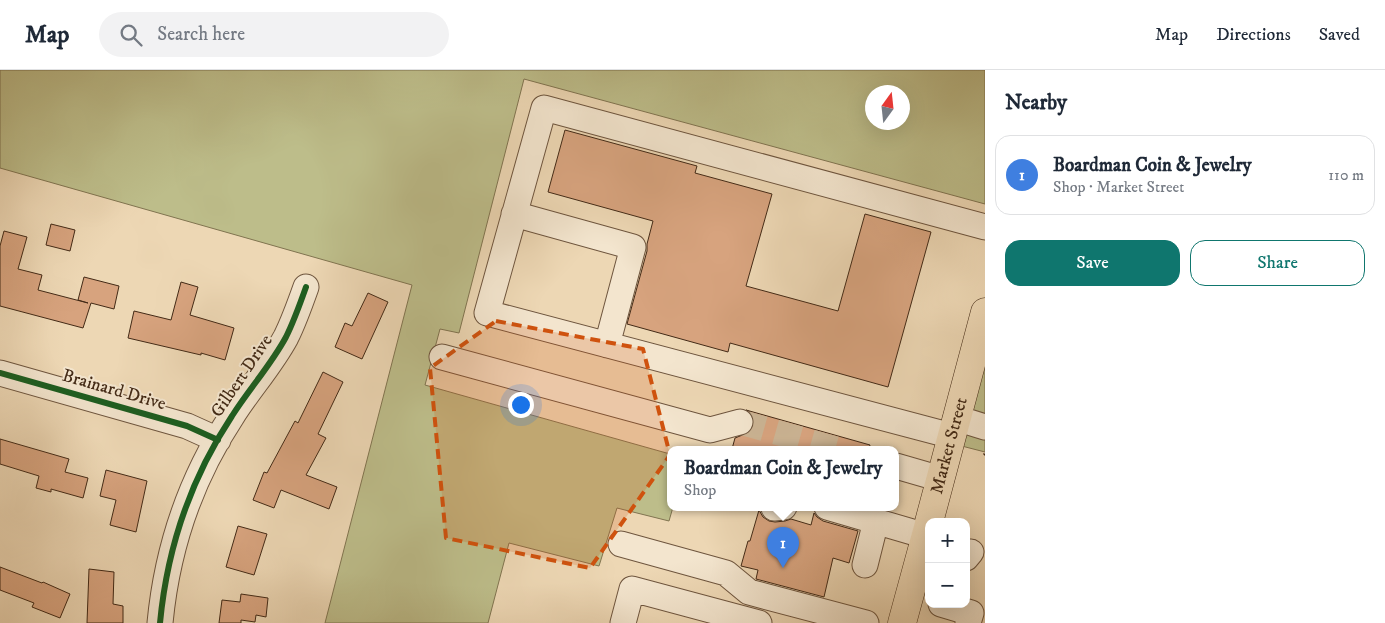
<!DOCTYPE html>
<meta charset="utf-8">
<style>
:root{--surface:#fff;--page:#f2f2f3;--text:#1f2937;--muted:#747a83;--line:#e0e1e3;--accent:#0f766e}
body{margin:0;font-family:"IM FELL DW Pica",serif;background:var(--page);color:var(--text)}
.controls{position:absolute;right:15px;bottom:15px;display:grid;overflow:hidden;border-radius:10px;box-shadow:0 5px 20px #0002}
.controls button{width:45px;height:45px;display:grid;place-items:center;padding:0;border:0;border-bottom:1px solid var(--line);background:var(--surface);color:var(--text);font:25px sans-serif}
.compass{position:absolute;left:865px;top:15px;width:45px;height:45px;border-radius:50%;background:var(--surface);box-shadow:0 5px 20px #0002;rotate:15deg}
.you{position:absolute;left:520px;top:334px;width:18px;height:18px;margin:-12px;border:4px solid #fff;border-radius:50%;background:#1a73e8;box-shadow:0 0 0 8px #1a73e833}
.badge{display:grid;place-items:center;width:32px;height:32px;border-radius:50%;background:var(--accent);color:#fff;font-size:16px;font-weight:700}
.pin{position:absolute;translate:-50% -41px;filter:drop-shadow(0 1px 2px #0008)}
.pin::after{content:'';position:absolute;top:26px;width:18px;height:15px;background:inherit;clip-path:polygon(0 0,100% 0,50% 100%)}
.popup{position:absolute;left:667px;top:376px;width:232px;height:65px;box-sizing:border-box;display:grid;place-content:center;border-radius:10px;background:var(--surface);filter:drop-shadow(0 1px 4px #0005);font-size:16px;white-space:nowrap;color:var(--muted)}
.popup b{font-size:19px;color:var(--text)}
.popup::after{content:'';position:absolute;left:50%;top:100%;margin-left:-10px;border:10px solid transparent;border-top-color:var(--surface)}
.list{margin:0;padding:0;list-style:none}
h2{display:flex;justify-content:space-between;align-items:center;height:65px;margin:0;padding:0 20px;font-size:21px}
h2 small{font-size:16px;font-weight:400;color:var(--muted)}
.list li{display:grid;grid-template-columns:32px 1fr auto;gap:15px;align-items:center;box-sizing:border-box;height:80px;margin:0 10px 10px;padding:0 10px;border:1px solid var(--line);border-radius:15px}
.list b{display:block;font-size:19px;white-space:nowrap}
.list p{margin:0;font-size:16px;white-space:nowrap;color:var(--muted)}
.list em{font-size:16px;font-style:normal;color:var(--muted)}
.actions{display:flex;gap:10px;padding:15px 20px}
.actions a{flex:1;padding:11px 0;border:1px solid var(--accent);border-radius:15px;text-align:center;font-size:18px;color:var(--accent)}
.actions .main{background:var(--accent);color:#fff}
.icon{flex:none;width:28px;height:28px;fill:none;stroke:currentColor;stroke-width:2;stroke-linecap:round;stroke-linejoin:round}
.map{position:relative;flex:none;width:985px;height:553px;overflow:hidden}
header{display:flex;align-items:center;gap:30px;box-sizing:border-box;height:70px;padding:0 25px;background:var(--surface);border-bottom:1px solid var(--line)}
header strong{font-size:24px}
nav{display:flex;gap:28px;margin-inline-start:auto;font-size:18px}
.search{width:350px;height:45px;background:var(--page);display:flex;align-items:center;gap:12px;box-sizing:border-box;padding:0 18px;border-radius:28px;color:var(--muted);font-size:19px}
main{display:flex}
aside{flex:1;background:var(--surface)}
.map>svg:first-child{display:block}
</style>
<header>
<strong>Map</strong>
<div class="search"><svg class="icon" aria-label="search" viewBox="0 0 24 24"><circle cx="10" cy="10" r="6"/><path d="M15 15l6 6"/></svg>Search here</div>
<nav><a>Map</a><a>Directions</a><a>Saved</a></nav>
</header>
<main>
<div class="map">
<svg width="985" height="553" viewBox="0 0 985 553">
<rect width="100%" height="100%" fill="#edd7b4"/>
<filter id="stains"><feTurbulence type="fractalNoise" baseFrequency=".004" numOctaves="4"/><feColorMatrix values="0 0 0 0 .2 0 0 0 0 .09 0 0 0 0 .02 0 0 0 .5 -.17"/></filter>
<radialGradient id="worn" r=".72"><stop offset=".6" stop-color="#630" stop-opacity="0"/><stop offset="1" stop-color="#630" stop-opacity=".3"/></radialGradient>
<path fill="#bdbd8a" stroke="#807450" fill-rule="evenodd" d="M0,0H985V134L524,9L459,263L440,259L425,315L670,384V437H673L669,451L617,438L599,496L509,473L488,553H325L412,215L0,98ZM872,22H902V52H872Z
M985,242V382L950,373Z"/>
<path fill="#d7a37e" stroke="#432a16" d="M565,60L697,96L695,103L772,124L746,216L838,241L865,144L931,162L888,317L730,273L728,282L627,254L647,181V174L653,151L548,122Z
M51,154L75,160L70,181L46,175Z
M4,161L27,167L18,199L42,205L38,220L88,233L78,230L84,207L119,216L114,239L91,233L83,258L0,236V176Z
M181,212L198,217L190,245L234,258L225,290L201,283V285L128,268L134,241L171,250Z
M368,223L388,232L362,289L335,277L345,253L352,256Z
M323,302L343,312L318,364L326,368L306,405L337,417L329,439L281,420L274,438L253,430L264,402L267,403L295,351L298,353Z
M746,340L870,375L869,379H732L735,368L750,362L754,356V348L750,342Z
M0,369L69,389L65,402L88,408L83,428L51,419V422L36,418L39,406L0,394Z
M106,400L147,411L136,462L110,455L116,430L100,426Z
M759,440L763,447L769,451L775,452L785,451L791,449L811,455L814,443L817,447L823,451L858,461L849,493L833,488L824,527L756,509L758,500L741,496L748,471H750Z
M238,456L267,464L254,505L226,497Z
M0,497L42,513L43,512L70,524L60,548L32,537L34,533L0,520Z
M89,499L114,502L113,534L123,536V553H87Z
M241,524L268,528L266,547L256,545L255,552L241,550V553H219L222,530L240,532Z"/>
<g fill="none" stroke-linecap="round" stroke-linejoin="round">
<path stroke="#cbb494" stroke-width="25" stroke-dasharray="25 12" stroke-linecap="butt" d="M740,352L836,379"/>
<g stroke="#6e553e" stroke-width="27">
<path id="minor" d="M514,144L633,177L607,275
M442,287L710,360L740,352
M0,303L187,356L218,370
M956,348L985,357
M952,366L487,243L544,38L985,157
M896,396L941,409
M827,437L926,466
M774,438L784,437
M621,474L726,503L749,522L866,553
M966,488L971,482
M865,495L876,451
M941,534L971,543L968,553
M160,553C167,479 191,408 232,346C249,319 271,295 286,267C294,251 300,234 306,217
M623,553L632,519L759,553"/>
</g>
<g stroke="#432a16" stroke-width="29">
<g id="major">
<path id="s1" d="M929,452L985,242"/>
<path d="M902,553L929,454"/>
</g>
</g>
<path stroke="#432a16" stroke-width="3" stroke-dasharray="4 2.5" stroke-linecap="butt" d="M984,385L985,384"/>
<use href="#minor" stroke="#f3e5ce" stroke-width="25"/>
<use href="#major" stroke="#edd7b4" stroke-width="28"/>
<g stroke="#f3e5ce" stroke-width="9">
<path id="cycleway" d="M0,303L187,356L218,370
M160,553C167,479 191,408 232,346C249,319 271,295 286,267C294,251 300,234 306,217"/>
</g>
<use href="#cycleway" stroke="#1b5e20" stroke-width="6"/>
</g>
<path fill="#cf520e" fill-opacity="0.2" stroke="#cf520e" stroke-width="4" stroke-dasharray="10 6" stroke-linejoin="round" d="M496,251L643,279L670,385L590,498L446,468L430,298Z"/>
<g text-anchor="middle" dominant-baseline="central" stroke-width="4" stroke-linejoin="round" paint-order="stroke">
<g font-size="18" fill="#432a16" stroke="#f3e5ce">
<text transform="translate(242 306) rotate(-56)">Gilbert Drive</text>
<text transform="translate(114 320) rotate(16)">Brainard Drive</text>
<text stroke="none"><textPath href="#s1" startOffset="79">Market Street</textPath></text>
</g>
</g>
<rect width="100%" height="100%" filter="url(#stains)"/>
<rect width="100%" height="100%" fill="url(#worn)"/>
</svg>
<div class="controls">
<button>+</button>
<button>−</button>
</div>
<svg class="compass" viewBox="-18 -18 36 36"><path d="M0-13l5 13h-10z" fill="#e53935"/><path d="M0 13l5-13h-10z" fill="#747a83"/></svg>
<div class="you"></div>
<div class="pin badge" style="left:783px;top:498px;background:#3f7fe0">1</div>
<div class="popup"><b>Boardman Coin &amp; Jewelry</b>Shop</div>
</div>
<aside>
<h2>Nearby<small></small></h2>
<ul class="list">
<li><span class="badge" style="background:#3f7fe0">1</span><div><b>Boardman Coin &amp; Jewelry</b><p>Shop · Market Street</p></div><em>110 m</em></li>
</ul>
<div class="actions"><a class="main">Save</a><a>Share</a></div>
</aside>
</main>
